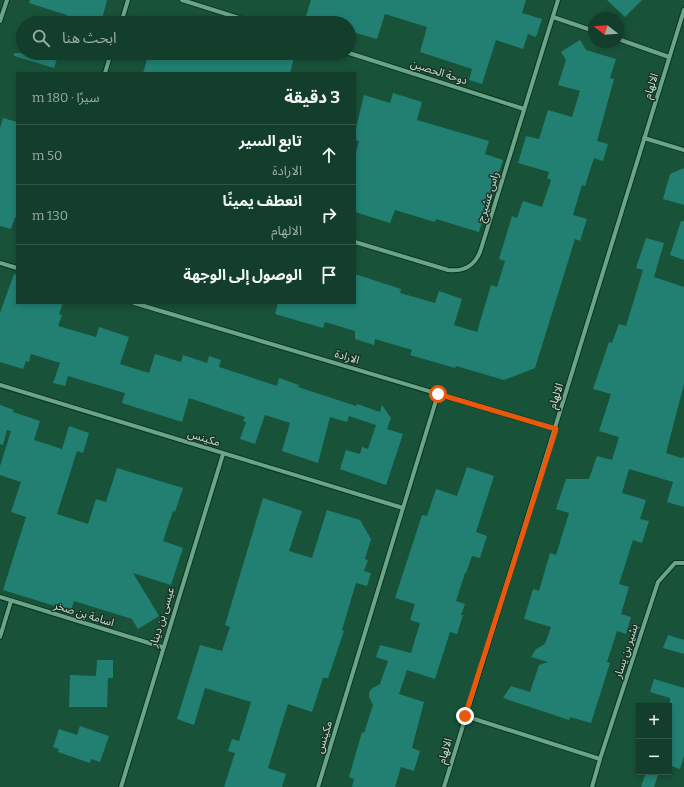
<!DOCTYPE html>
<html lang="ar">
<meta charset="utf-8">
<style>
:root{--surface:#123e2b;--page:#1b4533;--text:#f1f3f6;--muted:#9caea9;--line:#315747}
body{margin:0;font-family:Bitter,"Noto Sans Arabic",serif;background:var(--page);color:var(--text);direction:rtl}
.controls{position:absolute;right:12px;bottom:12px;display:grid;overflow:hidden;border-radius:0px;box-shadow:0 2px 6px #0003}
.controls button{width:36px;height:36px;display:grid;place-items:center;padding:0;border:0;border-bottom:1px solid var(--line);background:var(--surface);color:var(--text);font:20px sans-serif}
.compass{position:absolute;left:588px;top:12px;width:36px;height:36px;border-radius:50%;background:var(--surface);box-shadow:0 2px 6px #0003;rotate:287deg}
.stop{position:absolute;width:12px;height:12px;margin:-9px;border:3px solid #ea580c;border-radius:50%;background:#fff}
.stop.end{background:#ea580c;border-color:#fff;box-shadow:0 1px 4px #0008}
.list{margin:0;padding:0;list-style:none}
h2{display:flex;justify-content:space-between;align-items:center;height:52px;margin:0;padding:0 16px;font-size:17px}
h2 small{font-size:13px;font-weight:400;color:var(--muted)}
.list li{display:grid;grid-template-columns:26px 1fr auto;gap:12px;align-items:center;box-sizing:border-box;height:60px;padding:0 16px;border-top:1px solid var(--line)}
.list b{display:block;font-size:15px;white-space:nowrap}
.list p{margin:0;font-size:13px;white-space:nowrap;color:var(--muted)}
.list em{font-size:13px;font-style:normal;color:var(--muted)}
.icon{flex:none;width:22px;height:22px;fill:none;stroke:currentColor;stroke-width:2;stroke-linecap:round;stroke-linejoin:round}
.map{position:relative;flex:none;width:684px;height:787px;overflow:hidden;direction:ltr}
.search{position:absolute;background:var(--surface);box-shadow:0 2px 6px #0003;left:16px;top:16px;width:340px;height:44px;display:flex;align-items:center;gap:10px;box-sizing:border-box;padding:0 14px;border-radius:22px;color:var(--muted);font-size:15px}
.panel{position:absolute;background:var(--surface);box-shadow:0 2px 6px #0003;left:16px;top:72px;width:340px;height:232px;border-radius:0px;direction:rtl}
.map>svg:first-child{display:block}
</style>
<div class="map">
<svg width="684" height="787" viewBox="0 0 684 787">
<rect width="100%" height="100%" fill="#185239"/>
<path fill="#218072" d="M30,0H107L101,23H64L67,15L29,3Z
M311,0H526L522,13L542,19L536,37L528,34L523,49L496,40L482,84L469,80L472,69L420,52L427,27L385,14L377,39L349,31V23H310L312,17L306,16Z
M607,0H642L625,17Z
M580,40L586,50L616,59L610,78L614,79L597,141L608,144L603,161L594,158L585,186L582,185L573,215L587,219L580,241L575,239L535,368L504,380L456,366L455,368L410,355L412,350L375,339L374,345L355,339V331L325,322L323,328L275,314L278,303H355V274L401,289L400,293L435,303L439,291L462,299L454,325L477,332L491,285L497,287L505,261L499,259L512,216L517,218L523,201L542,207L551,180L547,178L549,172L518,163L526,136L539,139L548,110L572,117L580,91L558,85L566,60L561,52Z
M14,53H59L54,68L14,56Z
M149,53H277L294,58L290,73H143Z
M393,93L422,102L417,120L489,141L485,154L503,160L499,173L497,172L479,232L436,219L435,222L395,210L390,223L355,212V155L359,141L355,140V132L364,95L390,103Z
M3,118L17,122V218L15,217L11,229L0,226V128Z
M684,168V205L663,199L670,174Z
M681,221H684V260L670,255Z
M646,238L664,243L654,277L684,287V384L666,453L681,458L684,457V507L667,502L673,482L629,469L622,493L646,500L640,519L649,521L642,543L633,540L619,584L629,587L621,614L631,617L626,634L617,631L607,662L610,663L591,723L570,717L569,720L503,698L511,686L530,692L539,665L548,662L531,657L536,649L545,644L551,627L524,619L533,589L539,591L550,553L556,555L569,513L556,509L566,479H589L597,456L612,460L619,437L599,431L611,394L593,389L609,342L612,343L619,324L626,326L643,270L636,268Z
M14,274L17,275V303H63L59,314L62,315L58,326L96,337L99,327L129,337L120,364L149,373L155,354L181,362L183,355L207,363L209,356L221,360L219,367L277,386L279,378L299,385L298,387L356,406L357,404L380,412L382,405L391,418L387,429L403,434L386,485L340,469L346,450L360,454L362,447L368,449L376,425L349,416L347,422L330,417L318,463L282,451L290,423L265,415L255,444L240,439L246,422L243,421L245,417L189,398L182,422L122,403L125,393L91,383L68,376L65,386L53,383L60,363L31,354L29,362L26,361L23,369L0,362V313Z
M0,405L14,410L13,412L40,421L34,440L62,449L69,426L89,433L83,453L77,451L57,514L88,524L96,499L106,502L117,468L183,488L175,512L173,511L163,541L183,548L171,585L133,573L159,616L138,629L132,619L74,601L71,611L3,590L26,517L11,512L21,482L0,475V466L11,431L7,430L3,445L0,444Z
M467,467L494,476L476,532L487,536L480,558L472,556L466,573H465L456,601L465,604L461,615H463L457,634L450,632L435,679L407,670L399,694L424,702L412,748L420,751L414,771L401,767L395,787H352L354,779L349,777L362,732L364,733L373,705L369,697V693L371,689L380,684L388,661L376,657L380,645L411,653L420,623L410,620L415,604L395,598L422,515L427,516L436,489L457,496Z
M263,498L302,511L289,551L312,558L327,510L360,520L371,539L365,559L368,560L364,571L371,573L367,586L356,583L342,630L344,631L328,678H323L312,712L288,704L268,768L286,774L282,787H224L235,753L228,751L232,739L239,741L251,702L205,688L194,725L177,719L200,645L222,651L230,627L225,625Z
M668,635L684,640V654L663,648Z
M97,660H113V678H108L107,707H69L70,675L96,676Z
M654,679L684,688V756L680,769L669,765L670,698L650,692Z
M80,726L109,736L100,762L91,759L90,763L58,752L59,749L53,747L59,729L77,735Z
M646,772H659L654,787H641Z"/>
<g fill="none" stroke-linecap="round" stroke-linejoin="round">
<g stroke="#073522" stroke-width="6">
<path id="street" d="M182,0L255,23
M553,17L594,31
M0,21L7,0
M121,23L128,0
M618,39L669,57
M349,53L524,109
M105,73L111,53
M644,138L684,150
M355,242L448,270C464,272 476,265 481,249L558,0
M0,263L17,268
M134,303L556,429
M0,385L403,508L318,787
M403,508L438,394
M0,597L162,647
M0,637L11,601
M465,716L600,759
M121,787L223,454
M444,787L684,10
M592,787L600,759L658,582L675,563H684"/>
</g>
<use href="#street" stroke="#6ba487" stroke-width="4"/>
</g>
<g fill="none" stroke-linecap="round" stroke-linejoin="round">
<path stroke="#ea580c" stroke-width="5" d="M438,394L556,429L465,716"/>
</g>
<g text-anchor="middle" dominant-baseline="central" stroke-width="3" stroke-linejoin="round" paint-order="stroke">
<g font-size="11" fill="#c6e3d3" stroke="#1b3226">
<text transform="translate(439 72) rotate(18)">دوحة الحصين</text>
<text transform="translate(651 86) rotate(-72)">الالهام</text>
<text transform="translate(488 197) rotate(-73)">راس عشيرج</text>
<text transform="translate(347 357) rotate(17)">الارادة</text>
<text transform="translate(556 396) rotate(-73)">الالهام</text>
<text transform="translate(204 438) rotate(17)">مكينس</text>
<text transform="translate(84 614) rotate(17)">اسامة بن صخر</text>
<text transform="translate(162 617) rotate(-73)">عيسى بن دينار</text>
<text transform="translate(626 651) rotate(-72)">بشير بن يسار</text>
<text transform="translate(324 737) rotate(-73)">مكينس</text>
<text transform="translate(445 751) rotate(-74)">الالهام</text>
</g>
</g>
</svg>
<div class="controls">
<button>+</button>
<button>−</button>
</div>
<svg class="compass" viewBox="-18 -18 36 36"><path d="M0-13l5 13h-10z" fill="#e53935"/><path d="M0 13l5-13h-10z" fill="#9caea9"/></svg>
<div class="stop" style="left:438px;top:394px"></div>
<div class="stop end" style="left:465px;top:716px"></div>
<div class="search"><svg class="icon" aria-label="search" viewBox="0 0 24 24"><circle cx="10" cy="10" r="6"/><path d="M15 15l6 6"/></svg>ابحث هنا</div>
<section class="panel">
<h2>3 دقيقة<small>سيرًا · 180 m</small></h2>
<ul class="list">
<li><svg class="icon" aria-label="ahead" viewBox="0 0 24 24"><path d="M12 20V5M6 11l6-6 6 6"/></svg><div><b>تابع السير</b><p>الارادة</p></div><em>50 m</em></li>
<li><svg class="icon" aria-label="right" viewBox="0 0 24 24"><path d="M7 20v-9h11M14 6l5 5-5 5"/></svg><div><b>انعطف يمينًا</b><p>الالهام</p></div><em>130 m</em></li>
<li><svg class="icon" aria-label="arrive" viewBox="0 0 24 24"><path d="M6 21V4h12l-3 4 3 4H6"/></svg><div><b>الوصول إلى الوجهة</b></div></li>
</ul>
</section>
</div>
